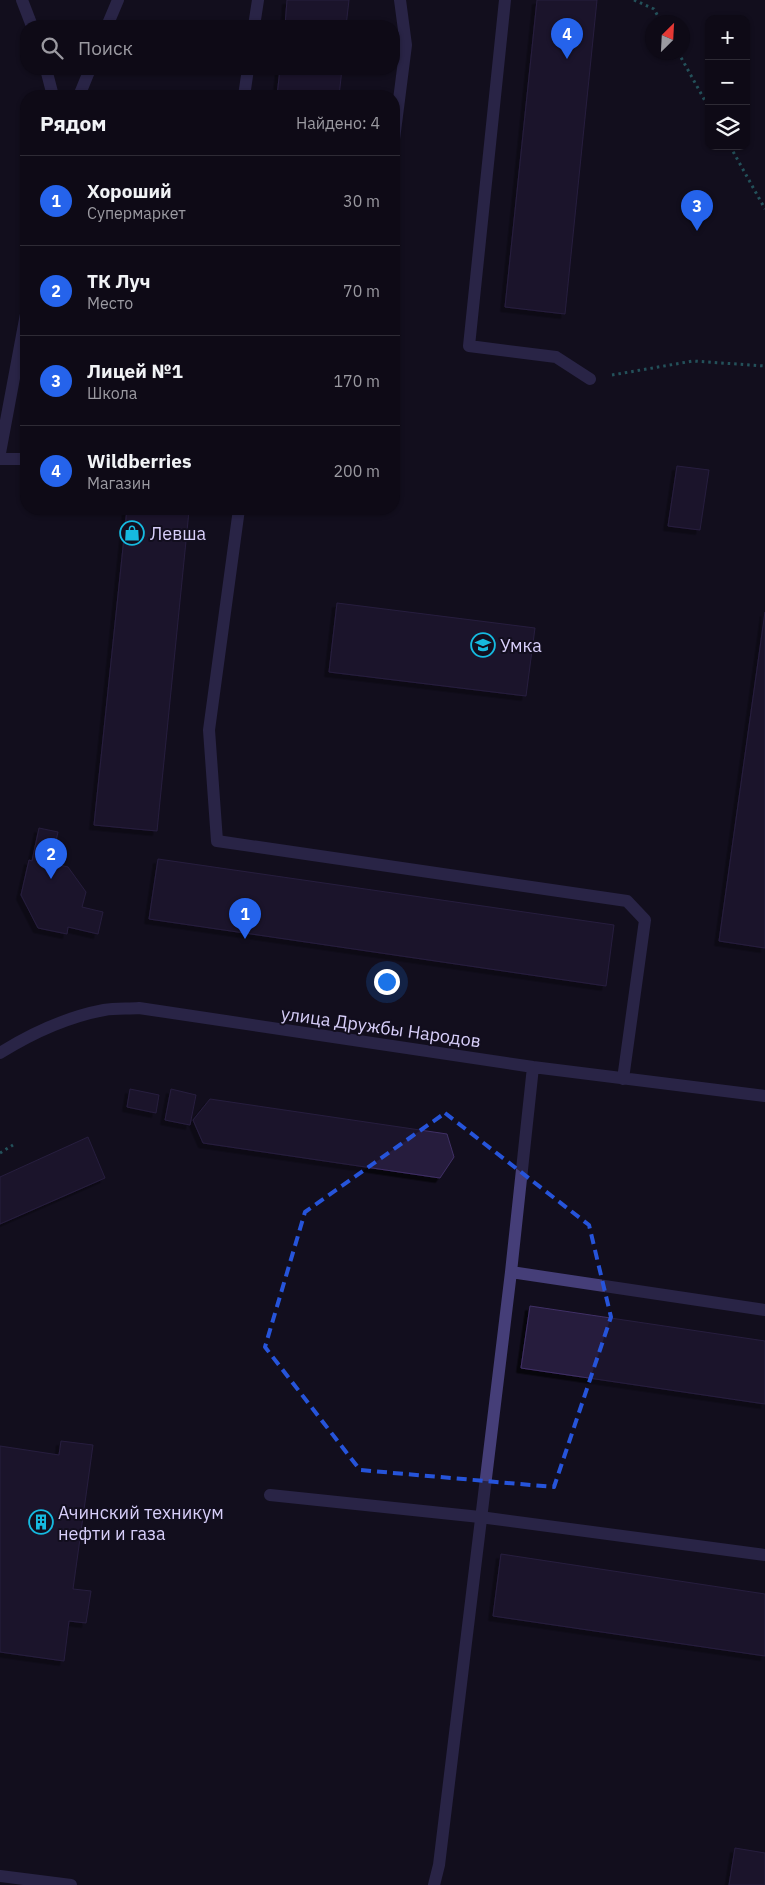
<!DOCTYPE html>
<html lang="ru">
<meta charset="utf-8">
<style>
:root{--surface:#0e0a16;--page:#17131f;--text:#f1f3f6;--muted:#9b9aa1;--line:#2e2b35;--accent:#2563eb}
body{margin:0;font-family:"IBM Plex Sans",sans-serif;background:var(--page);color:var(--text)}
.controls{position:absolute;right:15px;top:15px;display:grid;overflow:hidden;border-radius:10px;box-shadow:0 1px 4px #0004}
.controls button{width:45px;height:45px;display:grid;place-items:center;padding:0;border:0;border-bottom:1px solid var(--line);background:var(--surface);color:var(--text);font:25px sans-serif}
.compass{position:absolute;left:645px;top:15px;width:45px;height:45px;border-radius:50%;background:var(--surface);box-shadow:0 1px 4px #0004;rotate:24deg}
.you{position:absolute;left:386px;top:981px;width:18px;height:18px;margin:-12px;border:4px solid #fff;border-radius:50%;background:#1a73e8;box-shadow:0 0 0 8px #1a73e833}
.badge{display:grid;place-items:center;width:32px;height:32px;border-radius:50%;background:var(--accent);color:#fff;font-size:16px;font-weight:700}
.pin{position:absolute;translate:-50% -41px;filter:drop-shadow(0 1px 2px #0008)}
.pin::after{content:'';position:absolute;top:26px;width:18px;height:15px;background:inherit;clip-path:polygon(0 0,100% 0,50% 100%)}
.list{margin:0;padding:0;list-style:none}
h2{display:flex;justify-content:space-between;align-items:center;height:65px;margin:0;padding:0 20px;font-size:21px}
h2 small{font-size:16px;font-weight:400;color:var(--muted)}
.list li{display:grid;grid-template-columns:32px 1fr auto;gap:15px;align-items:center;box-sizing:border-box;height:90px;padding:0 20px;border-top:1px solid var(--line)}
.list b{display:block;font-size:19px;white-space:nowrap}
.list p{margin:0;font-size:16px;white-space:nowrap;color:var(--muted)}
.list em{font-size:16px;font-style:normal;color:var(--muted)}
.icon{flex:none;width:28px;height:28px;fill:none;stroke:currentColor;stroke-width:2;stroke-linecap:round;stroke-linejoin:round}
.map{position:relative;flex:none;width:765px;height:1885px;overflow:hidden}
.search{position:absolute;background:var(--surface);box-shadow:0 1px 4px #0004;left:20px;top:20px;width:380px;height:55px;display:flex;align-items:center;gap:12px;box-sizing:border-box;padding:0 18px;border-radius:20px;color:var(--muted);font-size:19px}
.panel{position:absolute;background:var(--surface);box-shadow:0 1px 4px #0004;left:20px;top:90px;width:380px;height:425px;border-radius:20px}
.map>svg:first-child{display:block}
</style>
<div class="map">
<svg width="765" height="1885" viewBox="0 0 765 1885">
<defs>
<filter id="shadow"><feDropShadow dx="-4.5" dy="4.5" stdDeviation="0" flood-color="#0009"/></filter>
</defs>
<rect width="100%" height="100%" fill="#120e1e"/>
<path fill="#251c3d" stroke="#403066" filter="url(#shadow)" d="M287,0H349L346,26H285Z
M537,0H597L565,314L505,307Z
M280,69H342L339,96H277Z
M677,466L709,470L700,530L668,526Z
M127,509H171L189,511L157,831L94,825Z
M337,603L535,628L526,696L329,672Z
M765,612V948L719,941Z
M39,828L58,832L51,863L68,867L86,892L82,907L103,912L98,934L68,927L67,934L38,928L21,895L29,860L32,861Z
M158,859L614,925L606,986L149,919Z
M130,1089L159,1095L156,1113L127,1107Z
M171,1089L196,1095L190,1125L165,1120Z
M210,1099L447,1134L454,1157L440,1178L203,1143L193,1120Z
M88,1137L105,1178L0,1224V1177Z
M530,1306L765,1341V1404L521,1368Z
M61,1441L93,1445L73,1589L91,1591L86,1623L69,1621L64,1661L0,1652V1446L59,1455Z
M501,1554L765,1594V1656L493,1616Z
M735,1848L765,1853V1885H729Z"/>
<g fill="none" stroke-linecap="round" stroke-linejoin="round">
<path stroke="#39a2a5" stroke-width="3" stroke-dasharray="2.5 4" stroke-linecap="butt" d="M634,0L654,9L661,22
M678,52L709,108
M730,146L765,209
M612,375L693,361L765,366
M0,1153L13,1145"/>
<path stroke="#453e78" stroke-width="12" d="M22,0L32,26
M505,0L469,346L556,357L590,379
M107,26L118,0
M254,26L258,0
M46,69L53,96
M79,96L90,69
M244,96L248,69
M394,139L406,45L400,0
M0,453L26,314
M0,459H26
M239,509L209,730L217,841L627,901L645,920L623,1079
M0,1053C32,1033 67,1017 104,1010C116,1008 128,1009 139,1008L533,1067L765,1096
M511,1272L765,1310
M270,1495L480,1517L765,1555
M0,1876L71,1885
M434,1885L439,1865L511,1272L533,1067"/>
</g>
<path d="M0 0H765V1885H0ZM445,1113L589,1225L611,1317L554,1487L360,1470L265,1347L305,1212Z" fill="#120e1e" fill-opacity=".55" fill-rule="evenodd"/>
<path fill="none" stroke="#2654da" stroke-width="4" stroke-dasharray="10 6" stroke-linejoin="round" d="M445,1113L589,1225L611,1317L554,1487L360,1470L265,1347L305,1212Z"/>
<defs>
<g id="shop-ring" transform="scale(1.25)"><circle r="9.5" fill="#120e1e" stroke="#16bae0" stroke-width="1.5"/><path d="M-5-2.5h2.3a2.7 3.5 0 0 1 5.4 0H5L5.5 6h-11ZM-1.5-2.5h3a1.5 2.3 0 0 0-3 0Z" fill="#16bae0"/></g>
<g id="school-ring" transform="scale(1.25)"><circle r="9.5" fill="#120e1e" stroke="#16bae0" stroke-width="1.5"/><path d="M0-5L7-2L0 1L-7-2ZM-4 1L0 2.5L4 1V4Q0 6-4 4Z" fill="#16bae0"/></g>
<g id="building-ring" transform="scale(1.25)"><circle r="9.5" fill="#120e1e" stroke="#16bae0" stroke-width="1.5"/><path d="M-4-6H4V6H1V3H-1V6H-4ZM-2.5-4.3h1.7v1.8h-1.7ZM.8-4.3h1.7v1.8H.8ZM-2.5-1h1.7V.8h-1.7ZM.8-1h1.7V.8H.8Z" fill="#16bae0"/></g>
</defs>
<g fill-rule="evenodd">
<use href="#shop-ring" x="132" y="533"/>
<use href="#school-ring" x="483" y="645"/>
<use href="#building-ring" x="41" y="1522"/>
</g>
<g text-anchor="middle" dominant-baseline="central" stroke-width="4" stroke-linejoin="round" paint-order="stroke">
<g font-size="18" fill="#d8cffa" stroke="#120e1e" text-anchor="start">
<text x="150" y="533">Левша</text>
<text x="500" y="645">Умка</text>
<text x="58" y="1512">Ачинский техникум<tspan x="58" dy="21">нефти и газа</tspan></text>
</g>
<g font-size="18" fill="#d8cffa" stroke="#120e1e">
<text transform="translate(381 1027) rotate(8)">улица Дружбы Народов</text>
</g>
</g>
</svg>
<div class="controls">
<button>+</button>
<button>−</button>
<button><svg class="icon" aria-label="layers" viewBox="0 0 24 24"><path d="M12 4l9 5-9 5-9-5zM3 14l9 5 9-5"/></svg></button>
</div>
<svg class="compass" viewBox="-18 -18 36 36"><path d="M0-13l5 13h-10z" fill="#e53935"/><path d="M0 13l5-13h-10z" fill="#9b9aa1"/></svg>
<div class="you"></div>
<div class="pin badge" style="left:245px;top:939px">1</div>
<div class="pin badge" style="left:51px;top:879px">2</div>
<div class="pin badge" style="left:697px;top:231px">3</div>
<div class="pin badge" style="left:567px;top:59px">4</div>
<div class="search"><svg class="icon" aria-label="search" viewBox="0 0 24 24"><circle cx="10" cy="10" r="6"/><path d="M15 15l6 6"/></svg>Поиск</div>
<section class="panel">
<h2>Рядом<small>Найдено: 4</small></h2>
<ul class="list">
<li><span class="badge">1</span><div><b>Хороший</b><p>Супермаркет</p></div><em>30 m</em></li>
<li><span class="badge">2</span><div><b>ТК Луч</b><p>Место</p></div><em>70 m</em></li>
<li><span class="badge">3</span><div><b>Лицей №1</b><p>Школа</p></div><em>170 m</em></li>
<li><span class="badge">4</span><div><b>Wildberries</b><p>Магазин</p></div><em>200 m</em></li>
</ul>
</section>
</div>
